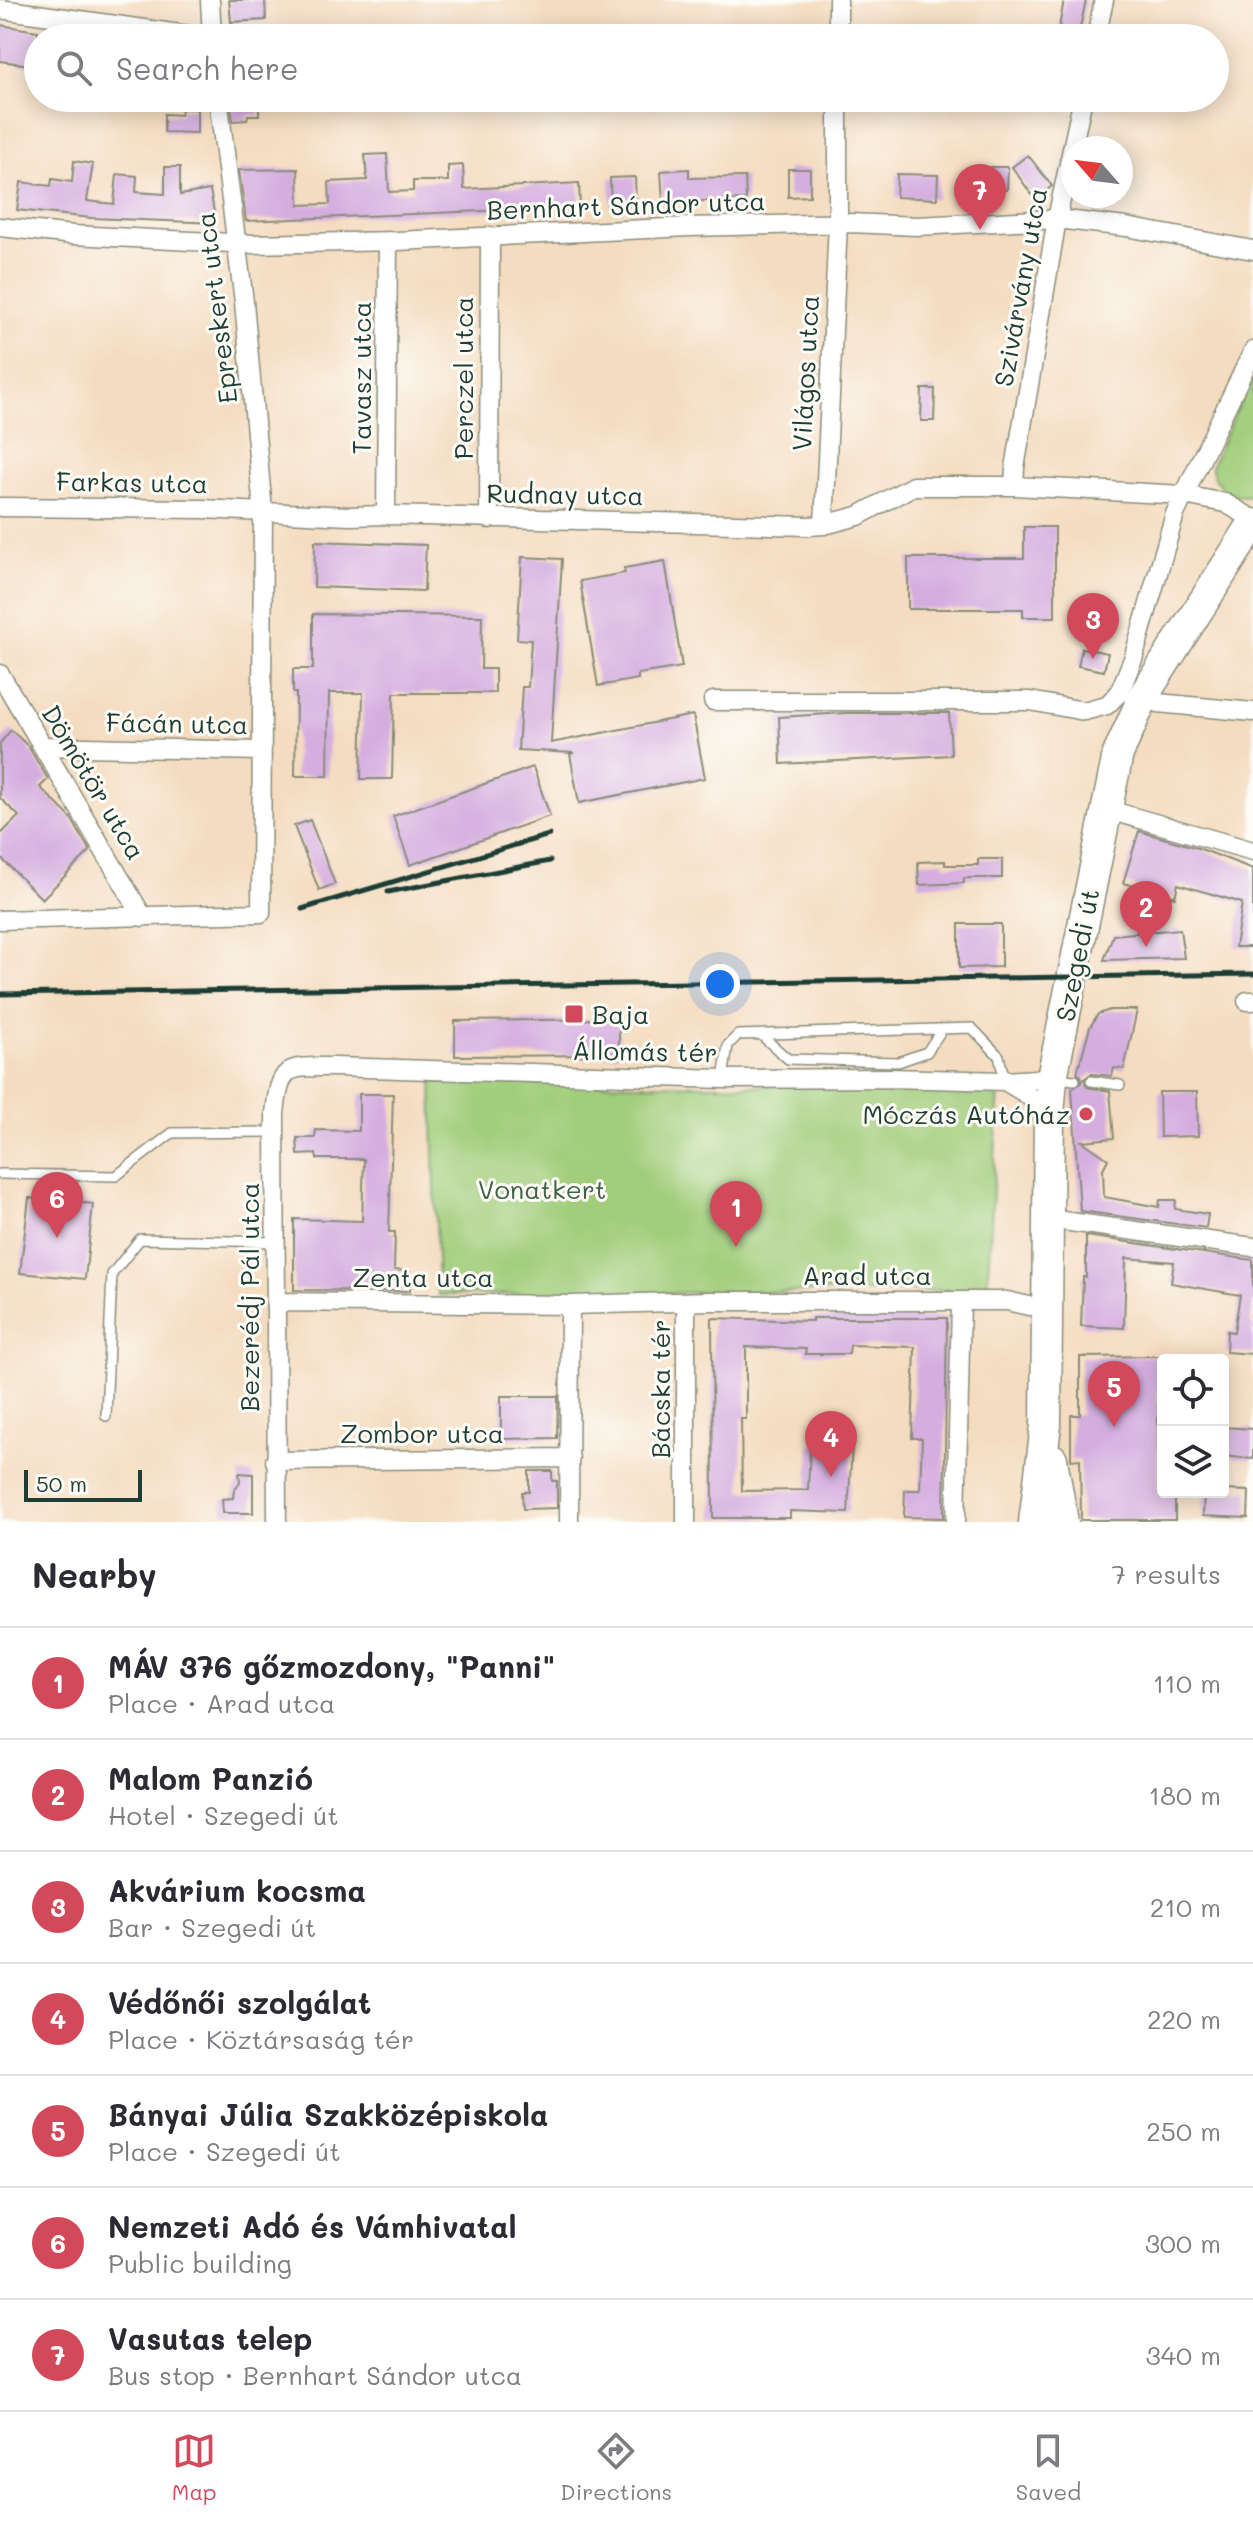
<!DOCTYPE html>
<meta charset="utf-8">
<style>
:root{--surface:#fff;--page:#f7f7f7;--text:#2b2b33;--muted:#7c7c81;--line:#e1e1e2;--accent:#d1495b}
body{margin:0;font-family:Mali,sans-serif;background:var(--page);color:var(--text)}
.controls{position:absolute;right:24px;bottom:24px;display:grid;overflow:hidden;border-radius:8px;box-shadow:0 4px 20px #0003}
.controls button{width:72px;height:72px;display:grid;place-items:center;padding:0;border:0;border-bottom:2px solid var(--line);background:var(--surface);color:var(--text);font:40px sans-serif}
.compass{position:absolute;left:1061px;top:136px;width:72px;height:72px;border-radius:50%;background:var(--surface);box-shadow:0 4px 20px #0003;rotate:298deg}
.scale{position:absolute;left:24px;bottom:20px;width:118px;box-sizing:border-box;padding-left:8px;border:4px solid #1f3d34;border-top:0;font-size:22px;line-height:28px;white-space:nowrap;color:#1f3d34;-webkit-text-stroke:6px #fdfcf7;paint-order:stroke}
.you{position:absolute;left:720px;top:984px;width:28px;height:28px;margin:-20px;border:6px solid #fff;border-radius:50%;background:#1a73e8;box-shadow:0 0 0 12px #1a73e833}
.badge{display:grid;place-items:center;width:52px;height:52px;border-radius:50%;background:var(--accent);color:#fff;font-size:26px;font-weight:700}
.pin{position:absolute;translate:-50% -66px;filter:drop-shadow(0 2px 4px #0008)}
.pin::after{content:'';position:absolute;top:42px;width:28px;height:24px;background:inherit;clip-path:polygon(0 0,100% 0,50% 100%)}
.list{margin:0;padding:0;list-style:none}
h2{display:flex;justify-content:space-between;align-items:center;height:104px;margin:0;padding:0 32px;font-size:34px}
h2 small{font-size:26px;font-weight:400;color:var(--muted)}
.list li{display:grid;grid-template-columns:52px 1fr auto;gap:24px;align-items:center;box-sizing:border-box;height:112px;padding:0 32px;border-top:2px solid var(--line)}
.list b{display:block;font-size:30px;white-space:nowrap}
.list p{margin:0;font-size:26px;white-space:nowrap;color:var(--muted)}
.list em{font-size:26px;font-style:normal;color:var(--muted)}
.icon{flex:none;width:44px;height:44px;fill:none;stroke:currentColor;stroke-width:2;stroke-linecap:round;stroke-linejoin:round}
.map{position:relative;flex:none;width:1253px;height:1522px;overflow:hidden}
.search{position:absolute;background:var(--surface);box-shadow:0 4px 20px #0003;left:24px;right:24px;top:24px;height:88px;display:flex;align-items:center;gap:20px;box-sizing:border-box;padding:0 28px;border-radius:44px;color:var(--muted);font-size:30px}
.sheet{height:888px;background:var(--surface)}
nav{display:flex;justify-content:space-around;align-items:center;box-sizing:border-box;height:112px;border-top:2px solid var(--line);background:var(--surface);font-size:22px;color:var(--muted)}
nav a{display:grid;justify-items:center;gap:4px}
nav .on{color:var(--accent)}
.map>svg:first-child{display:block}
</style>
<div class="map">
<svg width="1253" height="1522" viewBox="0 0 1253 1522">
<rect width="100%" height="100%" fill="#fdfcf7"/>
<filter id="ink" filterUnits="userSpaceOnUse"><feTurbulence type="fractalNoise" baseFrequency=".0125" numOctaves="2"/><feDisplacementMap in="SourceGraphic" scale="16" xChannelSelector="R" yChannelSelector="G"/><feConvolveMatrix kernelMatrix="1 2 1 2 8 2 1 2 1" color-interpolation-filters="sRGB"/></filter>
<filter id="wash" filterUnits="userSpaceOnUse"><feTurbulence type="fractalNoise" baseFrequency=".006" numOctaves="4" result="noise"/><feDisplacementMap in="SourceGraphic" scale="32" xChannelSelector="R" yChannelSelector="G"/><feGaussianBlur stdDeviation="1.8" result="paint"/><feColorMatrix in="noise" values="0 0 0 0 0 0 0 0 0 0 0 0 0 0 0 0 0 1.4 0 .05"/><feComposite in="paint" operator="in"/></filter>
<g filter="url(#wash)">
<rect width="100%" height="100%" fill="#f4dcc0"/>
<path fill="#a2ce7c" stroke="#608658" stroke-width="2" d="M1253,374V495C1230,499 1216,488 1211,466Z
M432,1081L999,1089L987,1290L438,1295Z"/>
<g id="blocks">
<path fill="#d5aee0" d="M229,0H265L266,20L231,22Z
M1064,0H1086L1078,38H1057Z
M0,25L38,31V66L0,61Z
M230,98H247V102H259V115H248L247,120L233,121Z
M181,109H197V133L164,132V114L181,115Z
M387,154L389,192L413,191V181H448V166L463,165L464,189L579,183L580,207L246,221L239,170L298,169L299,205L330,204L329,182L367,180L365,155Z
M1028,155L1052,186L1035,199L1012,167Z
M74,161L93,164L87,201L114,204L117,174L137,176L136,192L165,194V167H180V195L210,190L216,223L92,218L17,210L21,182L51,186L52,179L72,182Z
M991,167H1008L1007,190L990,189Z
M689,169V178L745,177L746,200L663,202L661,171Z
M788,169H810V196L788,197Z
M897,174L938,175L937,199L896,197Z
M635,177L636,204L611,205L610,178Z
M922,389H935L934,421H921Z
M1024,527H1055V617H1023V609H908V558H1024Z
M315,541L426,545L424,591L314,587Z
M522,557L562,559L551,743L693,715L705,778L579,803L570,754L574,753L518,750L522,687H528L531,640L517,639Z
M665,561L682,667L638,674V679L598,686L580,581L625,573L624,568Z
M313,614L482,616L481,669H495V693H394L392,779H361L363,693H329L328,776H295L296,693H293V669H313Z
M1082,648L1108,653L1104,671L1078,666Z
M845,713H949L951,755L781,764L779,717Z
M11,730L28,746L48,779L40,787L71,818L90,851L42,899L0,857V835L19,816L0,798V743Z
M533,767L550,816L410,865L393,816Z
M310,820L335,884L319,890L294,826Z
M1139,831L1198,848L1253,869V947H1235L1242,903L1178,884L1175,897L1123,883Z
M978,859H1002V878H964V883L919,885L918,862L945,861V865H978Z
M959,924H1001V967L959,968Z
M1180,929L1184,958L1104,960L1113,935Z
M1110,1010H1137L1124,1069L1114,1068L1112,1076L1091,1074L1084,1079L1087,1087L1110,1091L1114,1138L1082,1141L1108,1159L1103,1169L1104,1197L1159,1207L1160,1200H1176L1175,1209L1208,1214L1206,1228L1080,1211L1072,1089L1082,1082L1081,1076L1077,1073L1090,1027L1098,1014Z
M619,1019V1055L455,1056V1021Z
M1159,1092H1197L1198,1136L1160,1137Z
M359,1094H393L389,1232H395L394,1270L410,1271V1291L294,1290V1219L362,1221L364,1159H317L316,1154L298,1155L297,1138H315L316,1130L359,1131Z
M29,1198L93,1204L85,1279L20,1273Z
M1086,1236L1253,1260V1303L1250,1324H1253V1354L1226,1352L1227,1331L1234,1332L1240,1295L1171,1283L1174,1262L1126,1258L1124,1328L1081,1326L1083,1277H1086Z
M712,1318L812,1321V1318H947L944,1518L904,1517L905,1490H920L922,1438H912L915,1347L850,1345L849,1354H805L806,1349L746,1347V1419H741L742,1491L808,1490L810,1445L852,1446L848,1513L790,1511V1518H713Z
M1163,1356V1397L1158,1388V1486H1163V1492H1175V1520H1081L1080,1459L1071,1460V1415H1080V1357Z
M501,1396H558L557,1438L501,1439Z
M1223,1427L1253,1429V1459L1223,1456Z
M529,1471H552V1481H557V1508L523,1509L522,1492H529Z
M239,1473L253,1474V1513H223L222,1499L233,1498L234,1490L240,1482Z
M1223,1490L1249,1491L1248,1518L1203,1516L1204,1492Z"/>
</g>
</g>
<g filter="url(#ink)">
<use href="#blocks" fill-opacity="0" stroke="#8a8c7a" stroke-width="2"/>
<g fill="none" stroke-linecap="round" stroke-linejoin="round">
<g stroke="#8a8c7a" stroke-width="12">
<path id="service" d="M761,1035L788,1059L898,1062L927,1052L942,1029
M1056,1078L1075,1080
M723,1079L728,1045L738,1035L972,1028L999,1056L1005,1081
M1091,1081L1120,1085
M0,1174L116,1176L172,1133L275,1132
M106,1416L112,1274L140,1239L275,1242"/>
</g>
<g stroke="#8a8c7a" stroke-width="21">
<path id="minor" d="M210,0L212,38
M0,9L209,38
M838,38V0
M1096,38L1104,0
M0,227L73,235L251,244L397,241L689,227L850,223L917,226L1057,219L1126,227L1253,250
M1014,486L1015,468L1057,219L1083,98
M0,507L202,509L349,516L386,515L808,526L824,525L858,516L913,486H1014L1184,495L1225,503L1253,519
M386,515L388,241
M489,519L490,236
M824,525L838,223V98
M0,674L143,917
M1144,695L1158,703L1253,712
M713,701H1030L1084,711L1107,705L1119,693L1133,659L1175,514L1253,351
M43,746L261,751
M1105,809L1253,851
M0,920L261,913L263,511L244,302L218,98
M1247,1001H1253
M1005,1081L1028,1095L1049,1120
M1048,1219L1253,1247
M275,1302L570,1305L709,1301H1007L1029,1306H1048
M686,1302V1522
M275,1461L570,1458
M277,1522L275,1114C280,1063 288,1067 335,1067L723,1079L890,1078L1005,1081L1052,1078
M569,1522L570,1305
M956,1522L961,1301"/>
</g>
<g stroke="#8a8c7a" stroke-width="33">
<path id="primary" d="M1052,1459L1063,1522
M1034,1522L1046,1425L1049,1115L1052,1078L1118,754L1144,695L1253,524"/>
</g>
<use href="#service" stroke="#fff" stroke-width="9"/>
<use href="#minor" stroke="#fff" stroke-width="18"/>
<use href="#primary" stroke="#fff" stroke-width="30"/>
<path stroke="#1f3d34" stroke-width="5" d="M388,892L550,861
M302,909L549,835
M0,994L1253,974"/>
</g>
</g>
<g fill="#d1495b" stroke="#fdfcf7" stroke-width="3">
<rect x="564" y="1004" width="20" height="20" rx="4"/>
<circle cx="1086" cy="1114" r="8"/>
</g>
<g text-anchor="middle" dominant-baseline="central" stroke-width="6" stroke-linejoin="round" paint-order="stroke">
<g font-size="26" fill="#1f3d34" stroke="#fdfcf7">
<text transform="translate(626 205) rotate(-2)">Bernhart Sándor utca</text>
<text transform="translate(1020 287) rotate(-80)">Szivárvány utca</text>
<text transform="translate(216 308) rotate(-97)">Epreskert utca</text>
<text transform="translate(805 373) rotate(-87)">Világos utca</text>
<text transform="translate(361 378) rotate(-90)">Tavasz utca</text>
<text transform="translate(463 378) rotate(-90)">Perczel utca</text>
<text transform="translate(132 482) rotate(1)">Farkas utca</text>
<text transform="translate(565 494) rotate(1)">Rudnay utca</text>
<text transform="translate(177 723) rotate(1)">Fácán utca</text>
<text transform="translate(94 782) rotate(59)">Dömötör utca</text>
<text transform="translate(1077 955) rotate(-79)">Szegedi út</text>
<text transform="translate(645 1051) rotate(1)">Állomás tér</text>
<text x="867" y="1275">Arad utca</text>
<text x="423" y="1277">Zenta utca</text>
<text transform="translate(249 1297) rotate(-90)">Bezerédj Pál utca</text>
<text transform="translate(660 1389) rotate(-90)">Bácska tér</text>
<text x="422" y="1433">Zombor utca</text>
</g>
<g font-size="26" fill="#1f3d34" stroke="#fdfcf7" text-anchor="start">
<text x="592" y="1014">Baja</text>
<text x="1070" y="1114" text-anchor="end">Móczás Autóház</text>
</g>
<g font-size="26" fill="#406146" stroke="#fdfcf7">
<text x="542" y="1189">Vonatkert</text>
</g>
</g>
</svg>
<div class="controls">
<button><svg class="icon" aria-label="locate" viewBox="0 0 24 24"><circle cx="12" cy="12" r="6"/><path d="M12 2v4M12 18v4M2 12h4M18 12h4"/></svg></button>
<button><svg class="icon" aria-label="layers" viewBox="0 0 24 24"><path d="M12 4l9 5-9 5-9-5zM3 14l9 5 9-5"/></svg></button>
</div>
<svg class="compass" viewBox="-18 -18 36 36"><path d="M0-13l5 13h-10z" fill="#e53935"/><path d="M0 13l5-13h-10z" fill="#7c7c81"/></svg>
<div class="scale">50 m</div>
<div class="you"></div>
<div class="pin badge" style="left:736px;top:1247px">1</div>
<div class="pin badge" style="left:1146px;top:947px">2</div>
<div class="pin badge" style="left:1093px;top:659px">3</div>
<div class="pin badge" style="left:831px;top:1477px">4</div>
<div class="pin badge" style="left:1114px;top:1427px">5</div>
<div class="pin badge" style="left:57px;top:1238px">6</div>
<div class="pin badge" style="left:980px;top:230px">7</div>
<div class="search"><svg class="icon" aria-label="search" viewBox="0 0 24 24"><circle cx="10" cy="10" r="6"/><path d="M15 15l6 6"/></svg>Search here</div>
</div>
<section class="sheet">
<h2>Nearby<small>7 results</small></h2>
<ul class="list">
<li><span class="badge">1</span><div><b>MÁV 376 gőzmozdony, &quot;Panni&quot;</b><p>Place · Arad utca</p></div><em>110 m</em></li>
<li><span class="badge">2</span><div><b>Malom Panzió</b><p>Hotel · Szegedi út</p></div><em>180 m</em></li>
<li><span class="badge">3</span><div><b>Akvárium kocsma</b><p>Bar · Szegedi út</p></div><em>210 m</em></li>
<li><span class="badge">4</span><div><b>Védőnői szolgálat</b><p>Place · Köztársaság tér</p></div><em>220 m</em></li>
<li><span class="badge">5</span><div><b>Bányai Júlia Szakközépiskola</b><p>Place · Szegedi út</p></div><em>250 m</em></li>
<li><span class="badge">6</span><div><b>Nemzeti Adó és Vámhivatal</b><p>Public building</p></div><em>300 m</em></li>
<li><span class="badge">7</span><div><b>Vasutas telep</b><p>Bus stop · Bernhart Sándor utca</p></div><em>340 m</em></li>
</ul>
</section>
<nav>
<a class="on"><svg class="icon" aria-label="map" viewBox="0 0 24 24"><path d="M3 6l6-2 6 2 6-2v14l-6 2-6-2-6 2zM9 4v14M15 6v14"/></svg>Map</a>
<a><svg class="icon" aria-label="directions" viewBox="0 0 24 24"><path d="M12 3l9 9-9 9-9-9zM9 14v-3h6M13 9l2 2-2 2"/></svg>Directions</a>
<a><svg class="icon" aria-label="saved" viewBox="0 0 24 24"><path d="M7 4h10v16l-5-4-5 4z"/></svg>Saved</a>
</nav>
